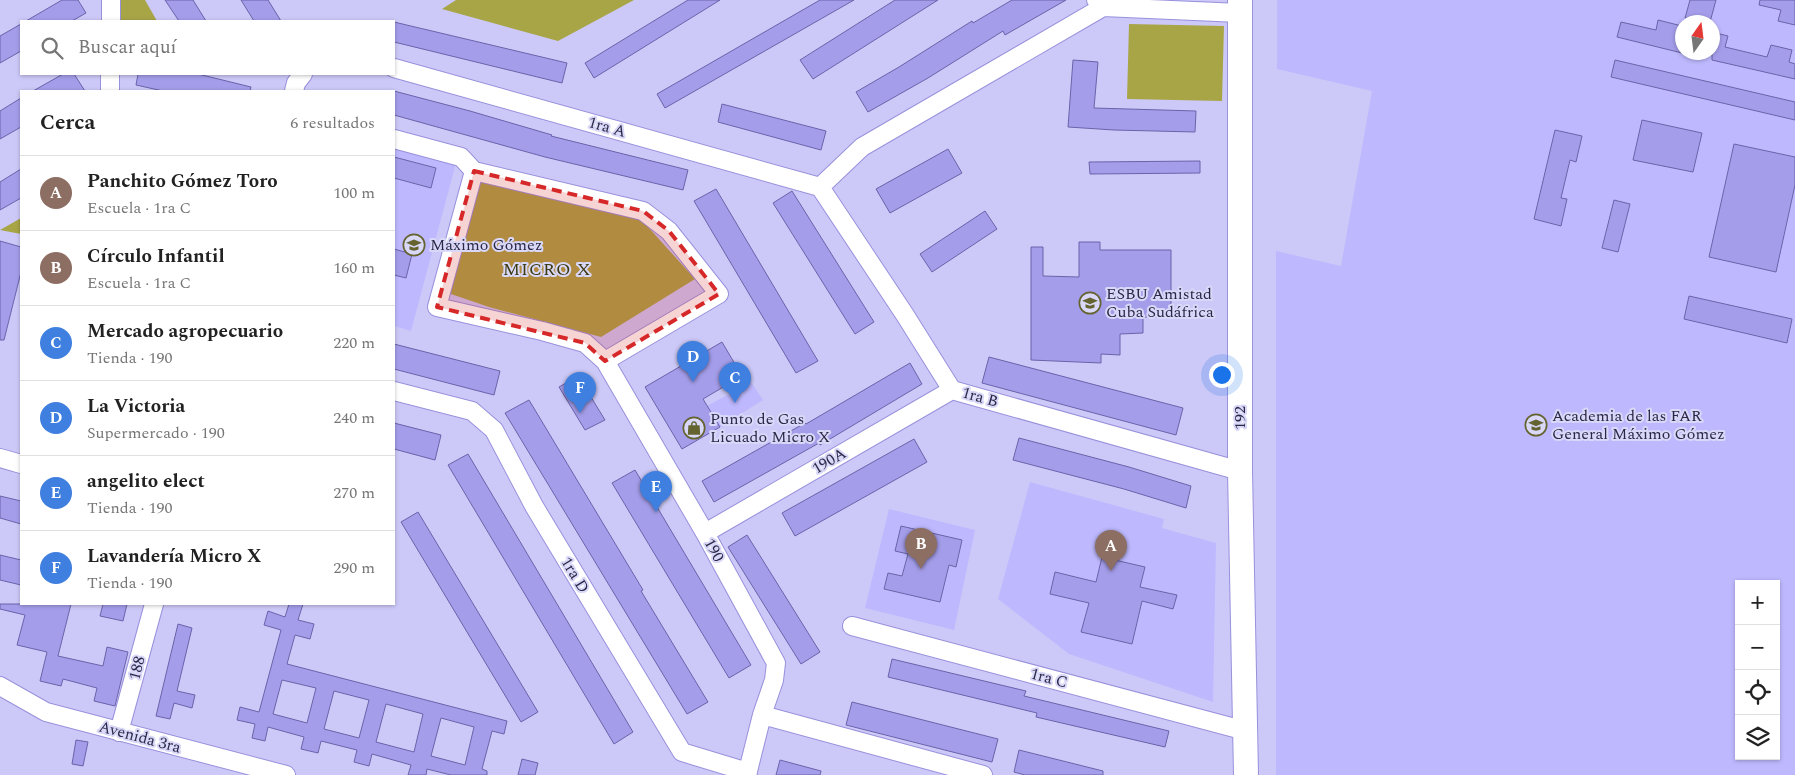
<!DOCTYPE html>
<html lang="es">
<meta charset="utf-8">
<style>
:root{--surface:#fff;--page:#f6f6f6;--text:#222;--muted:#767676;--line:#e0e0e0;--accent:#656431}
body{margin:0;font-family:Spectral,serif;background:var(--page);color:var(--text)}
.controls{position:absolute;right:15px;bottom:15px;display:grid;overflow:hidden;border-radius:0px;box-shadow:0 1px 4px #0004}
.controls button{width:45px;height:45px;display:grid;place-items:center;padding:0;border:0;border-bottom:1px solid var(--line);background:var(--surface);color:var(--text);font:25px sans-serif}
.compass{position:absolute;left:1675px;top:15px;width:45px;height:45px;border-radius:50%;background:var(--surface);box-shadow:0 1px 4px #0004;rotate:14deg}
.you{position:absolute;left:1221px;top:374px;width:18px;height:18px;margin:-12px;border:4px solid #fff;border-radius:50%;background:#1a73e8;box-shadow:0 0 0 8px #1a73e833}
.badge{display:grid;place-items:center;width:32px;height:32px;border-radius:50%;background:var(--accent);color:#fff;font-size:16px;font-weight:700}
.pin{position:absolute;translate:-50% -41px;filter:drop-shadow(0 1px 2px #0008)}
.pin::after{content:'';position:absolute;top:26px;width:18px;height:15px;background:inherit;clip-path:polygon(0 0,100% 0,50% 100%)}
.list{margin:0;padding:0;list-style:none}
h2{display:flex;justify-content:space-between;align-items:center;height:65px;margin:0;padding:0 20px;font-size:21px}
h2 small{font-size:16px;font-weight:400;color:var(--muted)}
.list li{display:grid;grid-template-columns:32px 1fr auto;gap:15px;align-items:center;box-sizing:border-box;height:75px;padding:0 20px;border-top:1px solid var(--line)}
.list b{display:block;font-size:19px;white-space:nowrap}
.list p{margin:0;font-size:16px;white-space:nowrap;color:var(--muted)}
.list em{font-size:16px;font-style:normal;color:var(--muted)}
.icon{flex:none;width:28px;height:28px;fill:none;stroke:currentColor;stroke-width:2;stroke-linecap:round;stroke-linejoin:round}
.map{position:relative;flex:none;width:1795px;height:775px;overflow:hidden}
.search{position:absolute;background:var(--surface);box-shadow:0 1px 4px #0004;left:20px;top:20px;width:375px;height:55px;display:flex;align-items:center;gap:12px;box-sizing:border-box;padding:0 18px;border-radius:0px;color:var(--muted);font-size:19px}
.panel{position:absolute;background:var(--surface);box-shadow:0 1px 4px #0004;left:20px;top:90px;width:375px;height:515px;border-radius:0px}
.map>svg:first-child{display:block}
</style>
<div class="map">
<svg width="1795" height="775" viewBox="0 0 1795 775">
<rect width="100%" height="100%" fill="#ccc9f8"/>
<path fill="#beb9fe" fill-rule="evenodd" d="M1277,0H1795V775H1276V251L1341,266L1372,91L1277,69ZM1682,22H1712V52H1682ZM1739,584H1776V756H1739Z
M394,147L456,163L411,331L394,326Z
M751,382L763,400L720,427L707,406Z
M1030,482L1164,519L1162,528L1216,543L1213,702L1069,654L998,599Z
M889,509L975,530L954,630L865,608Z"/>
<path fill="#a8a547" d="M111,0H145L157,21H111Z
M456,0H634L558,41L442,9Z
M1129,24L1224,26L1222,101L1127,99Z
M479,180L639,217L695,279L601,337L489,307L448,293Z
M21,218V234L0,230Z"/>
<path fill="#a49dea" stroke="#6b63aa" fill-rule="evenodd" d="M62,0H78L86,13L72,21H26Z
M165,0H193L206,21H179Z
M241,0H268L281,21H254Z
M688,0H720L594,78L585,63Z
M820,0H854L665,108L657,94Z
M895,0H938L813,79L800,60Z
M1012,0H1066L1005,35L1003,31L928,78L868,112L856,92L899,67L972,21L973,23Z
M1690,0H1716L1710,22L1685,18Z
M1760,0H1795V25L1778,21L1781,10L1759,5Z
M1658,20L1682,26V53L1617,37L1621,22L1656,30Z
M394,22L567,63L562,83L394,42Z
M21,24V51L0,63V36Z
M1712,32L1728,36L1725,47L1767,57L1771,45L1792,50L1789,62L1795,64V79L1712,60Z
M1073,60L1098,62L1094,108L1196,111L1195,132L1114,130L1068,127Z
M1615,60L1795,102V120L1611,77Z
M63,74H74L85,91H33Z
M138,74H198L251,87L250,91H163L136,85Z
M394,91L470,111L552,135L551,136L688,170L683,190L545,157L394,115Z
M21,98V127L0,139V111Z
M722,104L826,131L821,150L718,122Z
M1642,120L1702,133L1693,172L1633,160Z
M1555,130L1582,136L1576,162L1570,160L1561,198L1567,199L1561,226L1534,219Z
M1734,144L1795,157V185L1776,272L1709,257Z
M948,149L962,173L890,213L876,189Z
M394,157L436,168L431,188L394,178Z
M1200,161V173L1090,174L1089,162Z
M21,169V198L0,210V182Z
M716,189L818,361L796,373L694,201Z
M792,191L874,322L855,334L773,203Z
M1614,200L1630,204L1618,252L1602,248Z
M985,211L997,229L932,272L920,254Z
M0,241L21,247V272L4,340H0Z
M1079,242H1100V250H1171V317H1143V333L1120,334V355L1101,354V363L1031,360V247H1043V276L1079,277Z
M394,249L412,254L406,278L394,275Z
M1689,296L1792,319L1787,343L1684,319Z
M722,342L742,376L703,399L720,427L682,449L645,387Z
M394,344L500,371L494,395L394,369Z
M989,357L1183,408L1176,435L982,383Z
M910,363L922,384L820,445L819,443L714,502L702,481L805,423L806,424Z
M578,376L605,420L585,430L559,387Z
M529,400L643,590L641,591L708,702L687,714L505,413Z
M394,423L441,435L435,460L394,449Z
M1019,438L1129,467L1191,486L1186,508L1124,489L1013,460Z
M914,439L927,462L795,536L782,513Z
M468,454L633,732L614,744L448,465Z
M635,470L751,665L729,678L612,483Z
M0,496L21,501V524L0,518Z
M418,512L538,712L521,722L401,522Z
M901,526L962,540L956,567L949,565L940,602L884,589L888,573L902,576L908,554L895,551Z
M747,535L820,652L801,664L728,547Z
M0,555L21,560V585L0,580Z
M1102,557L1145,567L1140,587L1177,595L1173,609L1142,601L1132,644L1081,632L1089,603L1050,594L1055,572L1096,582Z
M0,604H71L58,656L103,666L107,647L128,652L115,706L94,701L97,688L63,679L61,686L40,681L47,652L17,645L25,615L0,609Z
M103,604H127L123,621L100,616Z
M289,604H303L298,620L314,624L310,639L295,635L287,664L507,721L504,734L492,731L482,769L487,771V775H451L427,769L426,775H408L411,765L372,754L369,766L354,762L357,750L321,741L318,753L301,749L304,737L268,727L265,741L252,738L255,724L237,720L240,707L259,712L281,630L264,625L268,611L285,617ZM282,680L316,688L307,723L273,714ZM334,691L369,700L359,738L324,729ZM386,704L423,714L414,752L376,742ZM441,718L474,727L465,765L431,756Z
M178,624L192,628L177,691L195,695L192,708L174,703L170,719L156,716Z
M892,659L1026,691L1024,696L1169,731L1165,747L1036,717L1037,713L888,677Z
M852,702L998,739L992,762L846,725Z
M76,740L88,742L83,766L72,764Z
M1019,750L1103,771V775H1025L1014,772Z
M522,759L538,763L535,775H518Z
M780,760L821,771L820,775H776Z"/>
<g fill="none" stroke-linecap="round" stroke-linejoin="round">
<g stroke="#9891dc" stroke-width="20">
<path id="street" d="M1096,0L1103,7L1240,13
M111,21V0
M394,68L820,187
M110,91V74
M294,91L296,83L303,74
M394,139L461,157L474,171L643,211L669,231L719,294L605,361
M474,171L437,307L542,331L585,343L605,361L705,533L776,663L774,680L762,715L747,775
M820,187L905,315L952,390L1240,471
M820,187L862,147L1103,7
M394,391L472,411L494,430L534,506L682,752L748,772
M0,458L21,464
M705,533L952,390
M852,626L1246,731
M0,686L46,712L286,775
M762,715L983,775
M119,732L154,604"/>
</g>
<g stroke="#9891dc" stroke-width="26">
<path id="secondary" d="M1240,0V471L1246,775"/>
</g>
<use href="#street" stroke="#fff" stroke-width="18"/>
<use href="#secondary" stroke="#fff" stroke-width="24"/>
</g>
<path fill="#d62828" fill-opacity="0.2" stroke="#d62828" stroke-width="4" stroke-dasharray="10 6" stroke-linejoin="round" d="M474,171L643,211L669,231L719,294L605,361L585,343L437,307Z"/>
<defs>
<g id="school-ring" transform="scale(1.125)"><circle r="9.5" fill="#d9d8f8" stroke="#656431" stroke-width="1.5"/><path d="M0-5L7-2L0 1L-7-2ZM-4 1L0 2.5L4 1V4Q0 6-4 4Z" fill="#656431"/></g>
<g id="university-ring" transform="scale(1.125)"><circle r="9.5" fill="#d9d8f8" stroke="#656431" stroke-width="1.5"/><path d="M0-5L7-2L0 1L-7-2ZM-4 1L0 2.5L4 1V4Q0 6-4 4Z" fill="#656431"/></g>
<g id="shop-ring" transform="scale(1.125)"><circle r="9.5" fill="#d9d8f8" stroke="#656431" stroke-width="1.5"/><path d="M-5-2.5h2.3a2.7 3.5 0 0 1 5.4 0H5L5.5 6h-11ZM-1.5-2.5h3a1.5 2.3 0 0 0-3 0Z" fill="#656431"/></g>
</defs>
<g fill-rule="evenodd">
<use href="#school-ring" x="414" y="245"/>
<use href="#school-ring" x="1090" y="303"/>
<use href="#university-ring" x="1536" y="425"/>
<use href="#shop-ring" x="694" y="428"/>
</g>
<g text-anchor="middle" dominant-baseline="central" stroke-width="4" stroke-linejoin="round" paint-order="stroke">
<g font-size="16" fill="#2b2847" stroke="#d9d8f8">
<text transform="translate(607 127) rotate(16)">1ra A</text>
<text transform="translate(980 397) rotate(16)">1ra B</text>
<text transform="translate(1240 418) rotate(-90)">192</text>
<text transform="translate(829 461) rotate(-30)">190A</text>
<text transform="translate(714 550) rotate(62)">190</text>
<text transform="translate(575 575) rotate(59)">1ra D</text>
<text transform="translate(137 668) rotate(-75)">188</text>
<text transform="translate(1049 678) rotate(15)">1ra C</text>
<text transform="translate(140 737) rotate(15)">Avenida 3ra</text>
</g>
<g font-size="16" fill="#2b2847" stroke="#d9d8f8" text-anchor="start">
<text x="430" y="245">Máximo Gómez</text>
<text x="1106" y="294">ESBU Amistad<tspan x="1106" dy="18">Cuba Sudáfrica</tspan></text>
<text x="1552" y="416">Academia de las FAR<tspan x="1552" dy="18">General Máximo Gómez</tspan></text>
<text x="710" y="419">Punto de Gas<tspan x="710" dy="18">Licuado Micro X</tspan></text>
</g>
<g font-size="18" letter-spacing="1" fill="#3b3a11" stroke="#d9d8f8">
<text x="547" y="269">MICRO X</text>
</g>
</g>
</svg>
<div class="controls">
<button>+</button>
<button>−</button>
<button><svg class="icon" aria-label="locate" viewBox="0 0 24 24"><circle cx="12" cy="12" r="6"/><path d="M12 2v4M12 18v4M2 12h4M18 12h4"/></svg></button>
<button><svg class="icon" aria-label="layers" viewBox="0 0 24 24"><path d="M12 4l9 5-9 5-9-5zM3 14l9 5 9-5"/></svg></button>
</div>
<svg class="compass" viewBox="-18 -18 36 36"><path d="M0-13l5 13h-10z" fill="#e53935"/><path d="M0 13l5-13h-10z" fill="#767676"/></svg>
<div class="you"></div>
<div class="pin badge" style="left:1111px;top:571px;background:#8d6e63">A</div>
<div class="pin badge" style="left:921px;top:569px;background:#8d6e63">B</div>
<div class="pin badge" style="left:735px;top:403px;background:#3f7fe0">C</div>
<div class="pin badge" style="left:693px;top:382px;background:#3f7fe0">D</div>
<div class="pin badge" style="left:656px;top:512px;background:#3f7fe0">E</div>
<div class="pin badge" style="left:580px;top:413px;background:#3f7fe0">F</div>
<div class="search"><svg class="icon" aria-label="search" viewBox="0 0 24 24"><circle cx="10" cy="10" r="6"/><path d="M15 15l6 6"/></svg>Buscar aquí</div>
<section class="panel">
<h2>Cerca<small>6 resultados</small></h2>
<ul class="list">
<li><span class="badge" style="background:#8d6e63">A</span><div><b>Panchito Gómez Toro</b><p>Escuela · 1ra C</p></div><em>100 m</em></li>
<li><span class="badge" style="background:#8d6e63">B</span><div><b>Círculo Infantil</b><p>Escuela · 1ra C</p></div><em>160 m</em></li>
<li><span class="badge" style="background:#3f7fe0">C</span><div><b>Mercado agropecuario</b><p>Tienda · 190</p></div><em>220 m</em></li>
<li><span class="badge" style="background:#3f7fe0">D</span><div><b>La Victoria</b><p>Supermercado · 190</p></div><em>240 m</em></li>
<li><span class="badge" style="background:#3f7fe0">E</span><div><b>angelito elect</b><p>Tienda · 190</p></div><em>270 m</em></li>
<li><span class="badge" style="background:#3f7fe0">F</span><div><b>Lavandería Micro X</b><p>Tienda · 190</p></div><em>290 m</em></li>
</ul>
</section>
</div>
